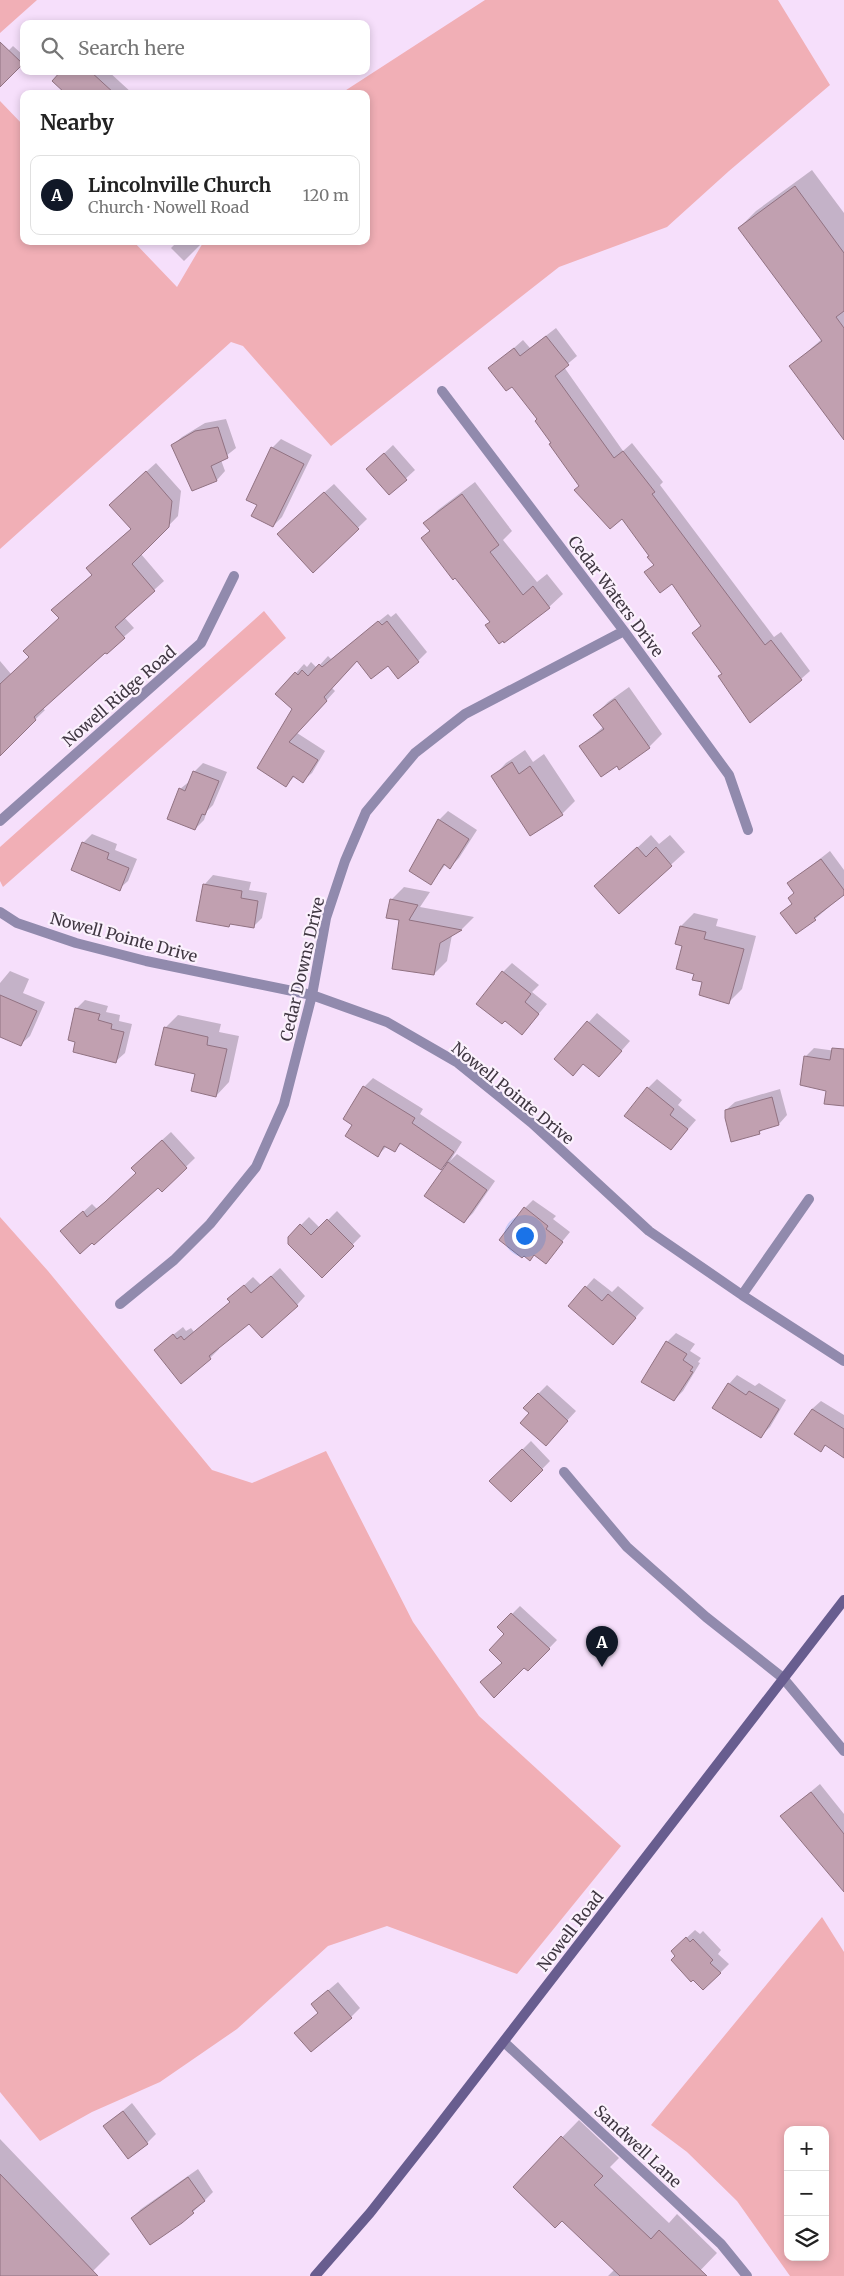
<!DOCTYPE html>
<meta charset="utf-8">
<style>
:root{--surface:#fff;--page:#f6f6f6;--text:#222;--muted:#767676;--line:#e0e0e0;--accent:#111827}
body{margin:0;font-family:Merriweather,serif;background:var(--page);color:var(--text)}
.controls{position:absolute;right:15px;bottom:15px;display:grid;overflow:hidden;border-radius:10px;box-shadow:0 2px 8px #0003}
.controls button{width:45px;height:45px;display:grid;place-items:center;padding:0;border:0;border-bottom:1px solid var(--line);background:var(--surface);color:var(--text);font:25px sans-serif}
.you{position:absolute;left:524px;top:1235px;width:18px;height:18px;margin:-12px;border:4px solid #fff;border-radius:50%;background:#1a73e8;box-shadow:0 0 0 8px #1a73e833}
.badge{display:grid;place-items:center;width:32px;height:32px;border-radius:50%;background:var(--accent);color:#fff;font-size:16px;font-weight:700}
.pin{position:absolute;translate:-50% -41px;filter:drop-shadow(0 1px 2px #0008)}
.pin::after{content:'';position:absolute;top:26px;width:18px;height:15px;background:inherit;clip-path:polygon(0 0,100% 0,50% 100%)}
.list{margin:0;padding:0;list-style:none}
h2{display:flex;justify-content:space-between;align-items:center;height:65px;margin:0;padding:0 20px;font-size:21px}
h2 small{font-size:16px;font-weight:400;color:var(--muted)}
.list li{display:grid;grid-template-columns:32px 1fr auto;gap:15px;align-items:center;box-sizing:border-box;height:80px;margin:0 10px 10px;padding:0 10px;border:1px solid var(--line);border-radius:10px}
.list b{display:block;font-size:19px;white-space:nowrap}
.list p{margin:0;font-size:16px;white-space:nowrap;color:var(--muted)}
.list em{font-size:16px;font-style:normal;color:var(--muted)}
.icon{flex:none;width:28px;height:28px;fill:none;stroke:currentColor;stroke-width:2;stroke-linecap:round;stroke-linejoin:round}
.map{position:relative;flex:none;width:844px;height:2276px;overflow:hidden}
.search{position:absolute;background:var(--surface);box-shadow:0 2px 8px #0003;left:20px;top:20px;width:350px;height:55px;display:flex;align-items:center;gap:12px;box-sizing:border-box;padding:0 18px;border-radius:10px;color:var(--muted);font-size:19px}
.panel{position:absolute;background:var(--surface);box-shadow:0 2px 8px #0003;left:20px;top:90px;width:350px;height:155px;border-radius:10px}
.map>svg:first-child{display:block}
</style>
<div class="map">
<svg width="844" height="2276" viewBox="0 0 844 2276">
<rect width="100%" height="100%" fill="#f6dffb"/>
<path fill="#f1afb6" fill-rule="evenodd" d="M0,0H37L0,33Z
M485,0H778L830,85L729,171L667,227L559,267L331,446L243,346L231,342L0,549V101L24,126V241H133L177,287L204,241H366V94H340Z
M264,611L286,638L3,887L0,881V847Z
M0,1217L48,1271L212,1470L252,1483L326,1451L413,1622L479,1716L621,1846L517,1974L387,1926L328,1946L237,2029L160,2082L92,2112L40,2141L0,2092Z
M822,1917L844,1952V2276H790L737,2201L687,2152L651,2125ZM788,2130H825V2257H788Z"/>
<path fill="#0003" d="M13,46L24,56V61L7,79L0,72V59Z
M63,71H108L132,93L68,94Z
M812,170L844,213V438L791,366L822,339L739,228L756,211Z
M178,241H202L203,242L184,261L171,248Z
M556,328L577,356L564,367L623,451L632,443L663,482L660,485L774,637L781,632L810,671L801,679L723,674L693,633L702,624L672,582L646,572L655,564L651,555L622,517L580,486L538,419L512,385L490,369L523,340L530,348Z
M226,419L236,448L221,460L225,471L217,480L192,490L173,445L182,437L205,423Z
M281,439L312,455L282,517L273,526L272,448Z
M393,445L415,470L389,494L376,461Z
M156,463L181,491L178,516L141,554L164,581L124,617L134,628L42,708L45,710L8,746H0V661L11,674L30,657L60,618L62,601L93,574L96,559L132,528L120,495Z
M475,482L512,531L503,540L537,582L547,574L563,594L549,607L491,621L423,538L430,530L425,523L438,510Z
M334,484L367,519L313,571L287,525Z
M396,613L427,652L418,661L388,664L358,660L332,688L335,691L297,733L325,751L312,773L303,781L295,776L286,785L259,768L293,709L296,673L304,664L307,667L311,662L317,668L328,656L331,659L388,614L391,617Z
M629,687L662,734L649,747L617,765L581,747L603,727L595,715L608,702Z
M525,750L533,762L544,754L575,801L562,814L493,777L506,763Z
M203,763L227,772L213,805L207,811L204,820L195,829L180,789L190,781L194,772Z
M448,811L477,830L459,858L450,867L446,864L431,883L439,820Z
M92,834L117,844L115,850L137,859L128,881L119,889L83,843Z
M651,835L659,844L670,835L685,852L619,912L596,886Z
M830,851L844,870V894L815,919L782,913L793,903L795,892L789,883Z
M213,875L251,882L249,890L267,893L262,918L253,927L231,923L228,926L198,920L205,884Z
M404,887L430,892L420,907L474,917L462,929L452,935L447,961L434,974L400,919L391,900Z
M694,913L718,919L716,926L756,936L742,989L729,1002L704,982L684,945L677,943L681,926Z
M512,963L539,985L532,992L547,1004L522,1034L503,972Z
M10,971L29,979L23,993L45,1002L30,1036L21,1044L0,1035V983Z
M85,1000L108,1006L106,1012L120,1015L119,1021L132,1024L125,1053L116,1061L77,1041L76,1009Z
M597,1013L630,1041L607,1067L556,1059Z
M178,1015L221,1024L219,1032L239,1036L229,1082L216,1096L197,1073L165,1028Z
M814,1048L844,1052V1105L827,1090L805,1057Z
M373,1078L423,1109L420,1114L462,1142L450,1161L457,1154L495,1181L473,1213L464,1222L426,1195L449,1162L441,1169L402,1143L394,1151L387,1146L378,1155L354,1124L345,1119L364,1087Z
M657,1079L682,1100L678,1105L696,1120L671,1149L648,1088Z
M780,1089L787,1115L779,1124L764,1128L759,1133L726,1110L735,1102Z
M171,1132L195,1158L162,1190L158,1186L94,1244L71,1223L92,1204L97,1209L115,1193L137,1173L141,1159Z
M533,1200L556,1216L553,1219L570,1232L545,1262L525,1208Z
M337,1211L361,1236L322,1276L289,1237L309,1217L320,1228Z
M280,1268L305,1296L297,1305L249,1322L218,1348L219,1349L210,1358L164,1342L183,1327L186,1331L191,1328L194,1332L231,1301L238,1291L253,1277L261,1285Z
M594,1278L612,1292L618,1286L644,1308L613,1343L586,1287Z
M676,1333L695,1344L690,1351L701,1358L698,1362L700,1363L683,1391L674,1400L643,1382L667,1342Z
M737,1375L755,1386L759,1383L786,1400L770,1427L761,1436L729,1384Z
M547,1385L576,1411L554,1435L531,1413L538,1394Z
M821,1401L844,1415V1451L827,1444L821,1450L812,1409Z
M531,1441L550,1461L511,1501L491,1481Z
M520,1606L557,1640L528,1670L524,1666L503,1662L506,1634L499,1627Z
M820,1784L844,1814V1891L791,1808Z
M695,1930L700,1934L703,1931L721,1950L718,1954L729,1964L720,1973L681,1943Z
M338,1982L360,2008L351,2017L296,2033L319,2012L312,2004Z
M132,2103L156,2134L147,2143L105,2126Z
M579,2120L619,2158L610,2167L669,2223L677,2214L717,2253L695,2276H608L615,2269L562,2219L514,2187Z
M0,2139L110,2254L88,2276H0Z
M198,2169L213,2192L193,2212L132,2218L141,2209Z"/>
<path fill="#c1a0b0" stroke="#917282" d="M0,42L23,64L0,87Z
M61,71H90L115,94H66L52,81Z
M795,186L844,253V311L836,317L844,328V440L789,366L822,341L738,228Z
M546,336L569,365L555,376L614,458L623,451L655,492L652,494L765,645L771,640L802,680L750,723L718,676L722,674L692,633L701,626L672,584L660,593L644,572L654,565L647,557L649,556L622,519L610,529L574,490L579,486L549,444L551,443L535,421L537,419L512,387L506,391L488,368L514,348L520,356Z
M218,427L228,458L211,466L217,481L192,491L171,445L195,431Z
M271,447L304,464L273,527L251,516L257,505L246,500Z
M384,453L407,480L389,495L366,469Z
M146,471L172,501L169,527L132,564L155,591L115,627L125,638L107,654L105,653L34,717L36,720L0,756V684L29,657L23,651L59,618L51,610L92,575L86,568L131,529L109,505Z
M324,492L359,529L313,573L277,534Z
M462,494L499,545L490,552L523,595L533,586L550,608L504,643L503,641L499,644L485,625L490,622L455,578L453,580L421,538L430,531L423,523Z
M378,621L382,625L387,621L419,662L398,679L388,666L371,679L357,661L324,697L327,701L289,742L318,760L303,783L293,776L286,787L257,768L292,709L275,694L295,672L298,675L302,670L308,676L319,664L322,667Z
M615,699L650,748L619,770L617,766L601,777L579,746L604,729L593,715Z
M512,762L519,774L530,766L563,815L530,836L491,776Z
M193,771L219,781L205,815L202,814L195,830L167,819L179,788L185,791Z
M438,819L469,839L450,869L444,864L431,885L409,871Z
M82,842L109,853L107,859L129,868L120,891L71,870Z
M637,847L646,857L656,847L672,866L619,914L594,886Z
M821,859L844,890V895L814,918L816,920L796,934L780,913L792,904L788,898L794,893L787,883Z
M203,884L242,891L241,898L258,901L254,928L230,924L229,927L196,921Z
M390,899L418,905L409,920L462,930L440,943L434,975L392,969L399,920L386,918Z
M680,926L706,932L704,939L744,949L729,1004L699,995L702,982L692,980L694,974L676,969L682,946L675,944Z
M502,971L531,994L525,1002L539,1014L522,1035L505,1021L502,1024L476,1004Z
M0,995L37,1011L21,1046L0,1037Z
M75,1008L100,1014L98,1020L112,1024L111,1029L124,1032L116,1063L73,1052L75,1042L68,1040Z
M587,1021L622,1051L599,1077L583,1064L573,1076L554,1059Z
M164,1027L208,1037L207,1045L227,1049L216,1097L191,1091L195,1074L155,1065Z
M832,1048L844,1049V1106L824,1104L826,1091L800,1085L804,1056L830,1060Z
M363,1086L415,1118L412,1123L454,1152L441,1170L400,1143L395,1152L384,1146L378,1157L345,1136L352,1125L343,1119Z
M647,1087L674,1109L670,1115L688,1129L671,1150L624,1116Z
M772,1097L779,1125L759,1131L760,1134L731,1142L725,1118V1110Z
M162,1140L187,1168L162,1192L158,1188L94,1245L92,1243L80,1254L60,1231L83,1211L87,1217L105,1202L136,1173L131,1168Z
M448,1162L487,1190L464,1223L424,1196Z
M524,1207L548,1226L546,1229L563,1242L546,1264L534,1255L530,1261L524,1256L522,1258L499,1240Z
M327,1219L354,1246L322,1278L288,1244V1237L300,1224L311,1235Z
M271,1276L298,1306L262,1338L249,1324L209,1356L211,1359L181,1384L154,1350L173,1334L177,1339L181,1336L184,1340L230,1302L227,1299L244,1285L251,1293Z
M585,1286L602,1301L608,1294L636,1318L613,1345L568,1306Z
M666,1341L687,1354L683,1360L693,1367L690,1371L693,1372L674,1401L641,1382Z
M728,1383L746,1395L749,1391L779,1409L761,1438L712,1408Z
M538,1393L568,1421L546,1446L520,1423L529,1413L523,1408Z
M812,1409L844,1429V1458L825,1445L821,1452L794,1434Z
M522,1449L543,1470L511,1502L489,1481Z
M511,1613L550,1649L528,1671L524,1668L494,1698L480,1682L502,1663L489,1650L504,1634L497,1627Z
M811,1792L844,1834V1892L780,1816Z
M686,1937L690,1942L693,1939L713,1960L710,1963L721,1973L703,1990L693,1980L691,1982L671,1960L675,1956L671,1951Z
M328,1990L352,2018L311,2052L294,2033L318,2013L311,2004Z
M123,2111L148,2144L128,2159L103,2126Z
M561,2136L603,2176L594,2185L651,2239L659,2230L707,2276H620L562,2221L555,2228L513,2187Z
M0,2174L98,2276H0Z
M188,2177L205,2201L192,2211L194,2213L182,2223L150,2245L131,2218Z"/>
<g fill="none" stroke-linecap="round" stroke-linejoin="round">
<path stroke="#918aad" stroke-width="10" d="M564,1472L627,1547L706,1617L783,1678"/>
<path stroke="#918aad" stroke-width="10" d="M442,391L624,631L729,775L748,830
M0,821L201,643L234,576
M0,912L17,923L76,943L146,961L312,995L387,1022L458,1063L532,1123L649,1231L742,1295L844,1361
M742,1295L809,1199
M120,1304L174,1260L210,1224L256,1167L284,1104L312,995L326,918L345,861L366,812L415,753L465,714L624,631
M783,1678L844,1751
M504,2042L721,2244L747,2276"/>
<path stroke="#685d8f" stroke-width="10" d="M315,2276L370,2213L433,2133L844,1600"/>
</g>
<g text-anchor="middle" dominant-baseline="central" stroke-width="4.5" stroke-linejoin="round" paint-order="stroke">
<g font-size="16" fill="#3f3641" stroke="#fbf1fd">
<text transform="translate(616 596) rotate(53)">Cedar Waters Drive</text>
<text transform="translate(119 696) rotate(-41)">Nowell Ridge Road</text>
<text transform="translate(124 937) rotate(15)">Nowell Pointe Drive</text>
<text transform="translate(302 969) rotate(-77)">Cedar Downs Drive</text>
<text transform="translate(513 1093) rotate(39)">Nowell Pointe Drive</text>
<text transform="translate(570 1931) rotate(-52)">Nowell Road</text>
<text transform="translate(638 2146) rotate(43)">Sandwell Lane</text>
</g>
</g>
</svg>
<div class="controls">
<button>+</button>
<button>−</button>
<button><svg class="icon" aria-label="layers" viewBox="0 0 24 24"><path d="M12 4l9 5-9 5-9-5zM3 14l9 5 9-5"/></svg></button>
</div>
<div class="you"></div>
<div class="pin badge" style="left:602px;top:1667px">A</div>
<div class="search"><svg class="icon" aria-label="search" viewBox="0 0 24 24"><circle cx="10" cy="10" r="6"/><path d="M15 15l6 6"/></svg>Search here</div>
<section class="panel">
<h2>Nearby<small></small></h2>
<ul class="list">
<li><span class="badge">A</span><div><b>Lincolnville Church</b><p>Church · Nowell Road</p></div><em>120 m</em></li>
</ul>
</section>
</div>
